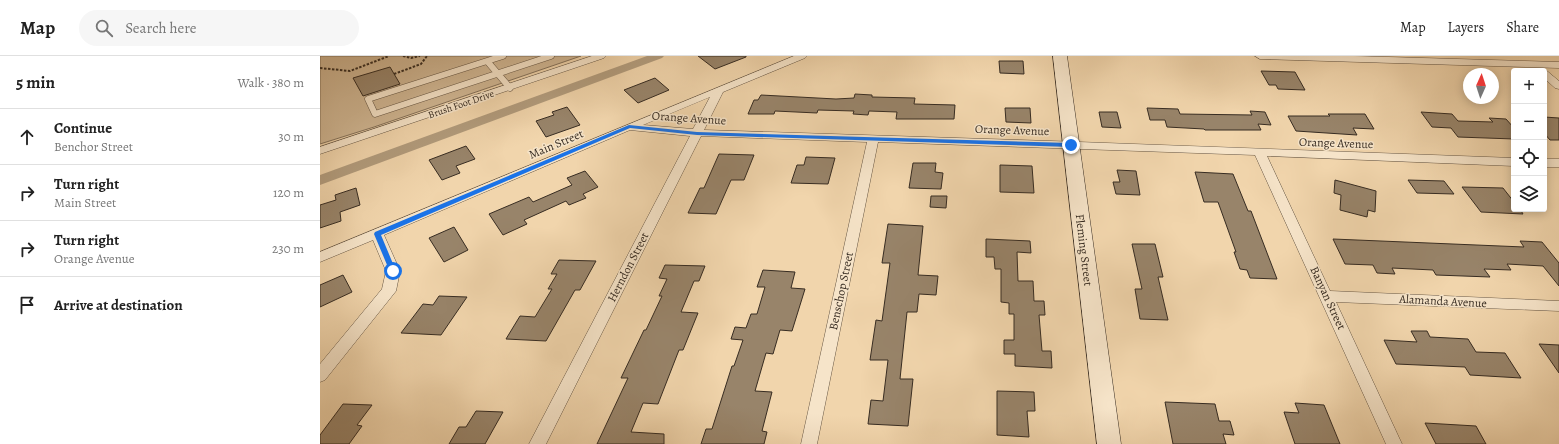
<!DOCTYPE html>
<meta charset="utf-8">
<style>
:root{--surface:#fff;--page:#f6f6f6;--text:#222;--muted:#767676;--line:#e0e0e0}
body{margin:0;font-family:Alegreya,serif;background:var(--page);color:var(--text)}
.controls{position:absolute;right:12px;top:12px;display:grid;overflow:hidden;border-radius:4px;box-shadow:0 2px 10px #0003}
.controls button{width:36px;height:36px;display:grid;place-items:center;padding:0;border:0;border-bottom:1px solid var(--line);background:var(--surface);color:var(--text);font:20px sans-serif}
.compass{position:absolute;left:1143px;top:12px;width:36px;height:36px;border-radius:50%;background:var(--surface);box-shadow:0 2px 10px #0003;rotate:3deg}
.stop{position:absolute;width:12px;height:12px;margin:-9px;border:3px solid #1a73e8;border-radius:50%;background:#fff}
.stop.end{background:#1a73e8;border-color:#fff;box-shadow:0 1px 4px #0008}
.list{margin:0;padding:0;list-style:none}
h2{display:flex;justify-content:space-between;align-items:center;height:52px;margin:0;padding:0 16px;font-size:17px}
h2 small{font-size:13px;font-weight:400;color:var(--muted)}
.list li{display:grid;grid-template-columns:26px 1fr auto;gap:12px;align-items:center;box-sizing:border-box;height:56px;padding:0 16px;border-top:1px solid var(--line)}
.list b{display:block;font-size:15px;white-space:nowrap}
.list p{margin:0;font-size:13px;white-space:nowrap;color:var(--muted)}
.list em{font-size:13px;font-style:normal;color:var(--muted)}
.icon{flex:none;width:22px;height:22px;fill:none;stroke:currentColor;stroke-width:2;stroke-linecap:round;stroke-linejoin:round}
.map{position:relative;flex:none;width:1239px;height:388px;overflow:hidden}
header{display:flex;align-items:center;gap:24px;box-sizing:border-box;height:56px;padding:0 20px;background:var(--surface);border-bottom:1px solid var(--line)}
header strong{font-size:19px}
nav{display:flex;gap:22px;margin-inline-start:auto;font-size:14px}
.search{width:280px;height:36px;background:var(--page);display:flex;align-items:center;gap:10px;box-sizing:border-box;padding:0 14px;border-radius:22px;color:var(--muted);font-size:15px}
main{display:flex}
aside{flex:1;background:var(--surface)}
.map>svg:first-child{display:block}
</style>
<header>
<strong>Map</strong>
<div class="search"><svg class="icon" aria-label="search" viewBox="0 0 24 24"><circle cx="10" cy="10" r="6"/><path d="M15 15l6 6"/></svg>Search here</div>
<nav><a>Map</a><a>Layers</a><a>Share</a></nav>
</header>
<main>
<aside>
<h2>5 min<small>Walk · 380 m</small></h2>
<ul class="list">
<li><svg class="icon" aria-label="ahead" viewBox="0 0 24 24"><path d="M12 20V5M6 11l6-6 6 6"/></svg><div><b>Continue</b><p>Benchor Street</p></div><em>30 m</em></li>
<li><svg class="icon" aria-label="right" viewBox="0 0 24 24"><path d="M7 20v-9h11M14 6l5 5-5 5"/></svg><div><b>Turn right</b><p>Main Street</p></div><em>120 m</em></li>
<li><svg class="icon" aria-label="right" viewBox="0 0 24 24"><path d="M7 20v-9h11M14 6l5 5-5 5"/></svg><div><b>Turn right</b><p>Orange Avenue</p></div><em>230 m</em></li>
<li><svg class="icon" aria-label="arrive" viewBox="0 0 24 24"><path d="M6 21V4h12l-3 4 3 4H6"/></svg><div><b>Arrive at destination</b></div></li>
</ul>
</aside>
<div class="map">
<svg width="1239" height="388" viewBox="0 0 1239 388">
<rect width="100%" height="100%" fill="#f1d5ac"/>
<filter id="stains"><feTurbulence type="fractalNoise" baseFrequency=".005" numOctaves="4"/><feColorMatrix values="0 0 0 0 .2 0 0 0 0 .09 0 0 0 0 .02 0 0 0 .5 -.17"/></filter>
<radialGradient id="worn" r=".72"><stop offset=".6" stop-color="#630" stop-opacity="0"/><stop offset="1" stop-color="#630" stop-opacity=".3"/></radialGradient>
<path fill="#d1b895" stroke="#84725c" d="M0,0H261L54,71L0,88Z"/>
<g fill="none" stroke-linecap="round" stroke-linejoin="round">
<path fill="#b29c7d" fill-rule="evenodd" d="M327,0H344L342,2L0,129V119Z"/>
</g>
<path fill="#98846a" stroke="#372c22" d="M378,0H426V1L395,13Z
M679,5H703L704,18L680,17Z
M70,11L80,28L43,40L33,22Z
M941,15L975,16L985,34L958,33L956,29H949Z
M335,22L349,34L318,47L304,34Z
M535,38L552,39V41L595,42L594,48L635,49L634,63H576L577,56L549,55L548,59L533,58L534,55L498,54L497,57L455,55L454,58H428L434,44H438L441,39L516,43L534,42Z
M247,51L260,69L226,81L216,65L234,59L232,56Z
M685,52H710L711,67L686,66Z
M827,52L858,53L860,58L932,59L930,55L945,56L951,69L938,68L941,74H885L884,73L847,71L845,64H830Z
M779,56H797L801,72L782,71Z
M1101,56L1132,58L1138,65L1173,66L1169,62L1186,63L1194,72V83L1138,81L1131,72L1112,71Z
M1008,58H1045L1054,73L1033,72L1037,79L976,75L968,60H1010Z
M1224,61L1239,62V84H1230L1224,77Z
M146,90L155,103L136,110L140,117L122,124L109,104Z
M399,98L434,99L424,124H411L396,158L368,157L380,132H384Z
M486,101L515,102L508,128L471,127L477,109H484Z
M593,107H616L615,116L623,117L621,133L589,132Z
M680,109L712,110L714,137L680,136Z
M797,114L816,115L820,139L796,138L793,126H800Z
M265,115L278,131L263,138L266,142L249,149L246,145L204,164L207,168L183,179L169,158L209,141L213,146L252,129L247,122Z
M875,116L913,118L928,155H931L957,223L930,222L927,214L920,213L914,196H916L898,146H884Z
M1015,124L1056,135L1055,156L1048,154L1047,161L1020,154L1021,139L1014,137Z
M1088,124L1124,125L1134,138L1097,137Z
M1142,131L1183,132L1194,146V153H1200L1203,158L1161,156Z
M36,132L40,149L20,156L21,165L0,172V149L16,144L15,139Z
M611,140H627L626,152L610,151Z
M568,168L603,170L598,219L618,220L616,239L599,238L597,256H587L580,323H593L588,370L548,368L551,344L563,345L568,304H550L556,264L562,265L570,207H562Z
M134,171L148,194L124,206L109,182Z
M666,183L710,185L711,197L697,196L698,225H713L714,245H724L725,259H719L722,295H731L732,312L695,310V298H684V284H694V258H689V247L681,246V213H675L674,201H666Z
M1013,183L1204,191L1200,185L1222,186L1239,207V230L1223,210L1187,208L1191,214L1164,213L1170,221L1116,219L1113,214L1072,212L1075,218L1057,217L1053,209L1025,208Z
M812,188H835L843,221H838L848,264L820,263L815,233H822Z
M239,204L276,205L260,234H255L226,285L186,283L200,260L215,261L232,233H228L237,218H231Z
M345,209L385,210L379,225H374L361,256L378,257L363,294H359L338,348L323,347L311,376L344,378V388H277L308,322H301L324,274H326L342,240H339L347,223L339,222Z
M443,214L475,216L471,232L485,233L472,275L460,274L453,298L446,297L435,335L452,336L442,375L447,376L444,388H381L386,373H392L412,310H414L423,284L411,283L415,271L426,272L431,258H437L445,231H437Z
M23,219L32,236L0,251V229Z
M119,240L147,241L121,279L81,277L103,248L113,249Z
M1091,275H1107L1110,281L1148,283L1156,296L1185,297L1201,322L1150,319L1145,311L1076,308L1064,284L1097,286Z
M1219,288L1239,289V317Z
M677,335L714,336L715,355H707L709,381L677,379Z
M845,346L895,348L899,365H910L914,379L903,378L906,388H853Z
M975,347L1004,349L1020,388H975L964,356L979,357Z
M23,348L52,349L37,369L42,370L29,388H0V379Z
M156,355L183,356L165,388H129L139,371H146Z
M1105,367L1156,370L1166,388H1116Z"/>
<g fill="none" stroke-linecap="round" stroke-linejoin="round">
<g stroke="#665644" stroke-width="7">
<path id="lane" d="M183,0L167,5L190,32
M167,5L48,43L55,58L231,0"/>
</g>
<g stroke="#665644" stroke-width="1">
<path id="street" d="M272,0H286L284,2L0,98V91Z
M474,0H487L485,2L403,36L384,74L731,85L1194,102V110L947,100L1010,235L1239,245V255L1016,246L1082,388H1066L935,99L558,86L497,388H481L547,86L381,80L226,388H209L370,80L310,74L64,179L80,215L76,235L5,324L0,326V308L62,233L66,215L53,184L0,206V196ZM390,41L373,73L323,69Z
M935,0H1034L1239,6V12L940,3Z
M1224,14L1227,15L1239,25V33L1235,32L1224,22V15H1221Z
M1224,103H1239V111H1224Z"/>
</g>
<g stroke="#372c22" stroke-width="1">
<path id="secondary" d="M733,0H747L801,388H777Z"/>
</g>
<path stroke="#372c22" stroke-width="2" stroke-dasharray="2.5 1.5" stroke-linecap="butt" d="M83,0L91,2L100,0
M0,12L30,15L69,0
M74,18L101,8L107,0"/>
<use href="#lane" stroke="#f6e4c9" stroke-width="6"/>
<use href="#street" fill="#f6e4c9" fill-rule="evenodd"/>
<use href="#secondary" fill="#f6e4c9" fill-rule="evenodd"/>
</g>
<path fill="#1a73e8" d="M309,69L377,76L751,87L754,89L751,91L377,79L310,72L61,179L76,215L73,217L70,216L54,178L55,176Z"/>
<g text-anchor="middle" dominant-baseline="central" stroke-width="3" stroke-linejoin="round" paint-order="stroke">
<g font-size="10" fill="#372c22" stroke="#f6e4c9">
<text transform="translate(141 48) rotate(-19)">Brush Foot Drive</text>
</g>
<g font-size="12" fill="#372c22" stroke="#f6e4c9">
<text transform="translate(369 62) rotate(4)">Orange Avenue</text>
<text transform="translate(692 74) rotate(2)">Orange Avenue</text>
<text transform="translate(1016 87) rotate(2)">Orange Avenue</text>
<text transform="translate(236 88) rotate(-23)">Main Street</text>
<text transform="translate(764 194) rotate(83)">Fleming Street</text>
<text transform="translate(308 211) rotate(-63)">Herndon Street</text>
<text transform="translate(521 235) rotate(-78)">Benschop Street</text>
<text transform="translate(1008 242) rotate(65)">Banyan Street</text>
<text transform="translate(1123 245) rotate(3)">Alamanda Avenue</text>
</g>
</g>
<rect width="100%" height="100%" filter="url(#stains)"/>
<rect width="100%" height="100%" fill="url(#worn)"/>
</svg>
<div class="controls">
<button>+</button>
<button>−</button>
<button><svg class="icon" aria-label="locate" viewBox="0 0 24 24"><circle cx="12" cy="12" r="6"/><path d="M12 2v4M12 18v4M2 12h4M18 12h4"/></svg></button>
<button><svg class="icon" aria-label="layers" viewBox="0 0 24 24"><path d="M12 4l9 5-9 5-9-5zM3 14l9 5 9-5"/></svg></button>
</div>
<svg class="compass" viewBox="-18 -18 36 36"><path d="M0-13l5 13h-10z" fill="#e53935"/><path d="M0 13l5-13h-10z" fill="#767676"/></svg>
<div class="stop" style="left:73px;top:215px"></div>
<div class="stop end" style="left:751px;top:89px"></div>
</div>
</main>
